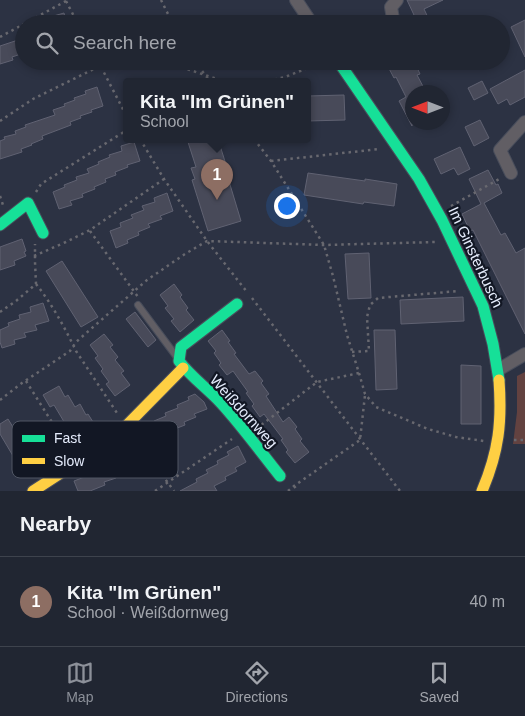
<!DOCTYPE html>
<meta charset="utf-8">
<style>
:root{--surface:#212632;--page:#292e3a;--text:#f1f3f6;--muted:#a2a5ac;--line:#3e434d;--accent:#8c9099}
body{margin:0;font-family:Helvetica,sans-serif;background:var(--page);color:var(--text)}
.compass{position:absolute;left:405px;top:85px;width:45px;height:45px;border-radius:50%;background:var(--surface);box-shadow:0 2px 8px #0003;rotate:270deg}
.you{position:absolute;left:286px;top:205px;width:18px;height:18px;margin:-12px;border:4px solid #fff;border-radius:50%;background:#1a73e8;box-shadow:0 0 0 8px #1a73e833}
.badge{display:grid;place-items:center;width:32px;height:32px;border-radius:50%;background:var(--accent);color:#fff;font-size:16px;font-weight:700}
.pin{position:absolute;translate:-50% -41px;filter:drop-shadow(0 1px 2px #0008)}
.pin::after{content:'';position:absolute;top:26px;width:18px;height:15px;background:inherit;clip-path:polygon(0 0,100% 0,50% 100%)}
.popup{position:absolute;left:123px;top:78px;width:188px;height:65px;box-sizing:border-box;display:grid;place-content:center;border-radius:5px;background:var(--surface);filter:drop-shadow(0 1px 4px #0005);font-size:16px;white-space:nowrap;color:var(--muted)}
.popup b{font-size:19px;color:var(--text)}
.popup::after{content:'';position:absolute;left:50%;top:100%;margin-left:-10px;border:10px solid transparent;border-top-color:var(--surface)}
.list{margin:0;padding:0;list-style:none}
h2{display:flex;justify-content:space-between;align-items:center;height:65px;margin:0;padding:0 20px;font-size:21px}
h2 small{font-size:16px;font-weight:400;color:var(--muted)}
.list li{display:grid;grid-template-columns:32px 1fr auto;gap:15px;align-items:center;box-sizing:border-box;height:90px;padding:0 20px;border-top:1px solid var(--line)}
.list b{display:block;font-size:19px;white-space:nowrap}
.list p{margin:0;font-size:16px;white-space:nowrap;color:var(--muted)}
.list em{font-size:16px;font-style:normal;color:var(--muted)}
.icon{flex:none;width:28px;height:28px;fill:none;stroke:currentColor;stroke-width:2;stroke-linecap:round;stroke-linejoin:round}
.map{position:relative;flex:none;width:525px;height:491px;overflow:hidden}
.search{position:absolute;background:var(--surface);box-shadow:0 2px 8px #0003;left:15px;right:15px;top:15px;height:55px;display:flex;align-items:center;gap:12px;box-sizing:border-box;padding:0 18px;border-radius:28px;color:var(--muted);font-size:19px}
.sheet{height:155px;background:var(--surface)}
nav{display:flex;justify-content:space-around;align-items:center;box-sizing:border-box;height:70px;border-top:1px solid var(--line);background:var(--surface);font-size:14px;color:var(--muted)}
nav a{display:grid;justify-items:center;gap:2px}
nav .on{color:var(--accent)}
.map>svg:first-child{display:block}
</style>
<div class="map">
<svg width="525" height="491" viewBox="0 0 525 491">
<rect width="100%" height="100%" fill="#2c3243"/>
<path fill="#634240" d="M525,372V444H513L517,412V376Z"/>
<path fill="#484a59" stroke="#606272" d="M407,0H443L424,9L431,24H399L401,21L414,15Z
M64,13L67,24H37L36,21Z
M525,20V57L511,27Z
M24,38V53L12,57L13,60L0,64V46Z
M385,61H414L420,74L417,75L426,92H412V126L399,101L406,97L396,77L394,78Z
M525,70V97L510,105L507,99L498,104L490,89Z
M482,81L488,93L474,100L468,88Z
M97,87L103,106L91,110L92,112L80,116L81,118L70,122L71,125L42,136L43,139L31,144L32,145L21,149L22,152L0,159V141L5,139L4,137L16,134L15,131L26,127L25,125L55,115L53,110L65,106L64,104L75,100L74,98L86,94L85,91Z
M344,95L345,120L307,121V96Z
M480,120L489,138L474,146L465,127Z
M187,139H218L227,168H225L241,221L208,231L192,180L195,179L191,168L196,167Z
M134,142L140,161L127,165L128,167L115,172L116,175L105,179L106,182L94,187L95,189L82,194L83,197L70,201L72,205L59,209L53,192L65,187L64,185L77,180L76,177L89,173L87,169L99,164L98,162L110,157L109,155L122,151L121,146Z
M460,147L470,169L458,175L454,168L441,174L434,159Z
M488,170L496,185L498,184L502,193L484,203L501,235L505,233L516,253L525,248V334L473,230L470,231L462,214L481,204L469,179Z
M308,173L365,181V179L397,184L394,206L364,202L363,204L304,195Z
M167,193L173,211L160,216L162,219L148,224L150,227L138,232L139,235L127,240L128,243L116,248L110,231L121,227L120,223L133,218L131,215L144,210L142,206L155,202L154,198Z
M22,239L26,251L24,252L26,256L14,261L15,265L0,270V247Z
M369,253L371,298L348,299L345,254Z
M62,261L98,317L81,327L46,271Z
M174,284L182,295L180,297L188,308L186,310L194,320L180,332L171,321L174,319L165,308L168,306L160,295Z
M463,297L464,321L401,324L400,300Z
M43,303L49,321L35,325L37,330L24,333L26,337L14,340L15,344L2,348L0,342V330L9,326L8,323L20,319L19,315L31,312L30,307Z
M135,312L156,340L148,347L126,319Z
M222,330L230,341L228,342L236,353L234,354L249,374L255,371L263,381L261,383L269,394L266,396L283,422L289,417L297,427L295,429L302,439L300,441L309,452L295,463L286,452L288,450L281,440L283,439L264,414L260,417L252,406L254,404L246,393L248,392L233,371L227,375L219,365L221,363L214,353L216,351L208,341Z
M374,330H395L397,389L376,390Z
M104,334L113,345L110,347L118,357L115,360L124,371L121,373L130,385L115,396L106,384L109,382L101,371L103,369L95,358L98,356L90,345Z
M461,365L481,366V424H461Z
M59,386L65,397L68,395L75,407L80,404L86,415L88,414L93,422L72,435L54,405L50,407L43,395Z
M195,394L204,402L207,409L194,414L196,417L184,422L185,425L172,430L173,433L161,438L162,441L145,448L135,433L155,422L154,421L166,416L165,413L178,408L177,405L189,400L188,397Z
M8,419L16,432L18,430L24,442L29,439L38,455L19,466L0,434V424Z
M131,445L137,462L125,466L127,470L114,475L116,478L104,482L105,485L90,491H78L74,481L87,476L86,473L99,469L98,465L109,461L108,457L120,452L119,449Z
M238,446L246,462L235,468L237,471L225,477L226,480L214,486L217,491H180L197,482L196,479L208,473L206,470L218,464L217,461L229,455L227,452Z"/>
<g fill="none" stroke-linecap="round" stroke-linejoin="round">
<g stroke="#484d5b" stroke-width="8">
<path id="lane" d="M138,305L176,356"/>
</g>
<g stroke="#484d5b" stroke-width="14">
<path id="street" d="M296,0L312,24
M393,19L391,7L397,0
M511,173L500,150L525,122
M498,370L525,354"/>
</g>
<g stroke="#484d5b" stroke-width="13">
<path id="fast" d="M338,61L419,179L442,220L483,306L493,344L499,380
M0,225L28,203L43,233
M237,304L181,347L179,361C191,377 207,388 221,403C242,426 260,451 280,476"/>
</g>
<g stroke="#484d5b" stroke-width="13">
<path id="slow" d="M33,491L84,458L126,426L183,368
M482,491C499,451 502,422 499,380"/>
</g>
<path stroke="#68686f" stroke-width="2.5" stroke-dasharray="2.5 4" stroke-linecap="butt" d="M161,0L173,24
M66,1L78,24
M24,24L66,1
M0,37L24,24
M98,61L127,117
M163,61L223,81
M194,61L210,81
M268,81L285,77L323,62
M0,121L33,99L110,61
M140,139L164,179L207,241L247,292
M254,139L271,161L324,245L333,276L347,335L359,373L317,382L260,426
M271,161L379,149
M36,192L41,184L127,130
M0,196L3,205
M451,206L501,178
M90,231L138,297
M34,256L66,242L90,230L164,179
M36,284C52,304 65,328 76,351L117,413
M252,298L400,491
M0,312L16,301L36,284L35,262V244
M352,352L369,351L367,317L370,305L378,298L459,291
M359,373L365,394L376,407L428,429L456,437L484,441
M26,381L70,451
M0,400L22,383L70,351L76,342L147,280L185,254L207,241L324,245L436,242
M135,438L174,491
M514,440H525
M294,486L298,491
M155,491L232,439
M288,491L294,486L360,440L365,395"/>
<use href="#lane" stroke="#615e64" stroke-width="6"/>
<use href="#street" stroke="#615e64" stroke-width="12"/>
<use href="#fast" stroke="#16e098" stroke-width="11"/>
<use href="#slow" stroke="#ffcf43" stroke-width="11"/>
</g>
<g text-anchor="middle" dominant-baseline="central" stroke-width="4.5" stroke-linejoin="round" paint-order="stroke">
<g font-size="15" fill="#e5ecfc" stroke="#121724">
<text transform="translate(476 257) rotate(65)">Im Ginsterbusch</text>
<text transform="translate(244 411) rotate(48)">Weißdornweg</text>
</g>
</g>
<rect x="12" y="421" width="166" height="57" rx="8" fill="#121724" stroke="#515765" stroke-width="1"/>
<rect x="22" y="435" width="23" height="7" fill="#16e098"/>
<rect x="22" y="458" width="23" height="6" fill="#ffcf43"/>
<g font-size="14" fill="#e5ecfc">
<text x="54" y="443">Fast</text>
<text x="54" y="466">Slow</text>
</g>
</svg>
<svg class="compass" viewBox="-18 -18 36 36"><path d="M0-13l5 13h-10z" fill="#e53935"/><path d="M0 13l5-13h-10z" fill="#a2a5ac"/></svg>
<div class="you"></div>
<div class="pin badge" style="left:217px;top:200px;background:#8d6e63">1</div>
<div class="popup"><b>Kita &quot;Im Grünen&quot;</b>School</div>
<div class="search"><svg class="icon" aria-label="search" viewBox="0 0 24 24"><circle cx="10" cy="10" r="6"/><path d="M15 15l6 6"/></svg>Search here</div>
</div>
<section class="sheet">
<h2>Nearby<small></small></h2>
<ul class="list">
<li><span class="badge" style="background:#8d6e63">1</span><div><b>Kita &quot;Im Grünen&quot;</b><p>School · Weißdornweg</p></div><em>40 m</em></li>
</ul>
</section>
<nav>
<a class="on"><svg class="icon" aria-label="map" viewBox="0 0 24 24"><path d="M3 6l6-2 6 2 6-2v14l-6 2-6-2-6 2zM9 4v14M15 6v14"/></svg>Map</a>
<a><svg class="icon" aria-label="directions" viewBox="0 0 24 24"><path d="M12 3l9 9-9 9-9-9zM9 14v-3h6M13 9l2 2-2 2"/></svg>Directions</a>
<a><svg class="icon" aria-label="saved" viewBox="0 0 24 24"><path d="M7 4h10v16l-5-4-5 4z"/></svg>Saved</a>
</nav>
